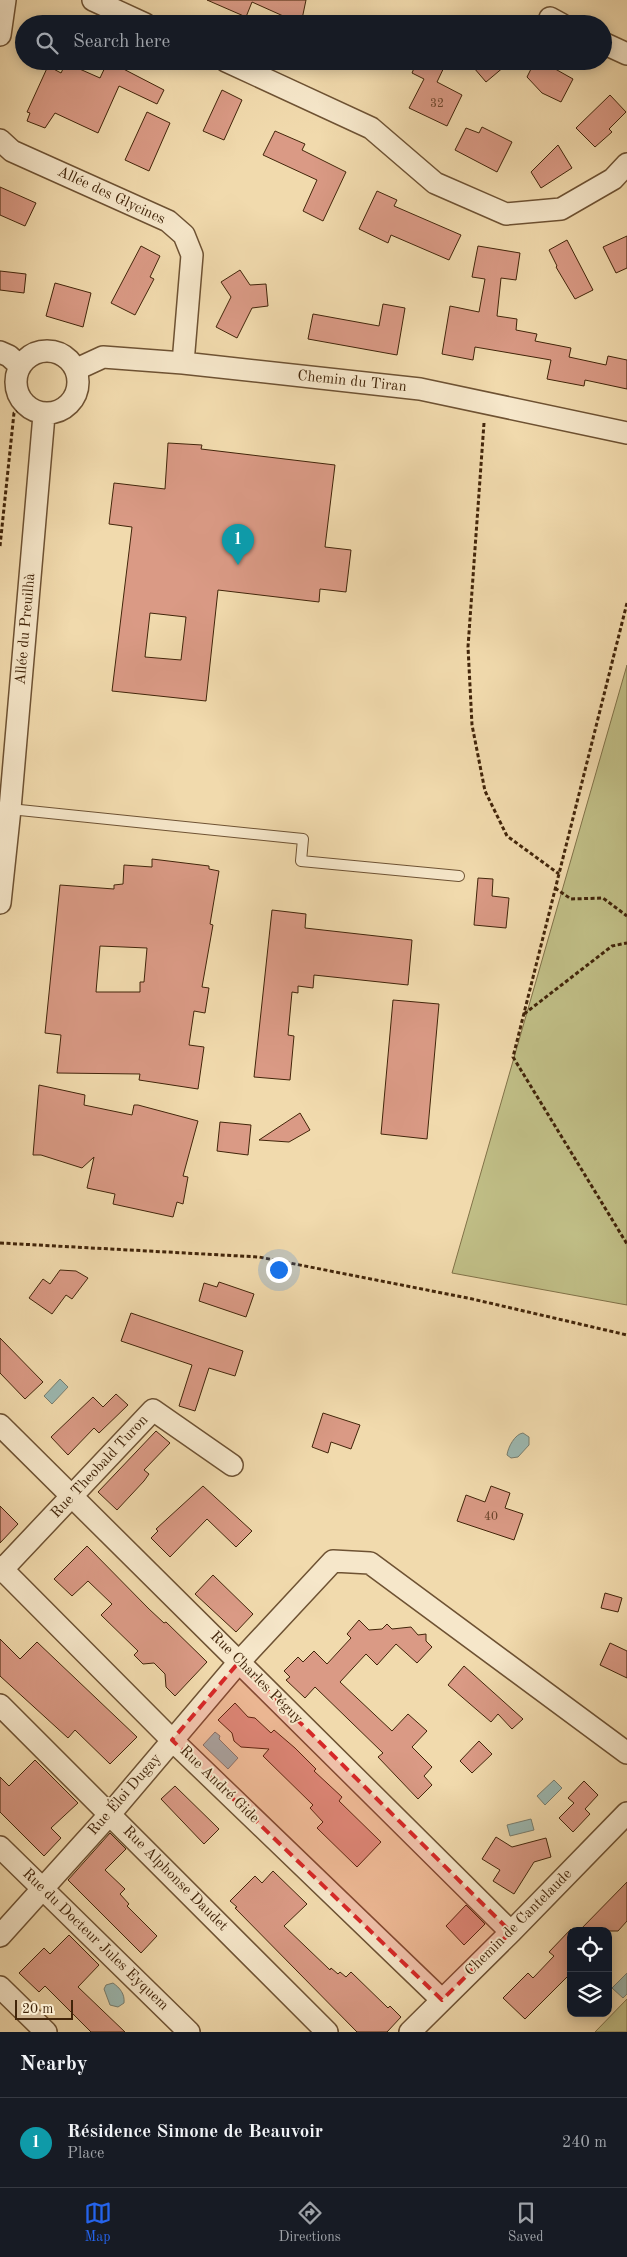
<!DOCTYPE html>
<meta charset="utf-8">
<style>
:root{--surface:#171b24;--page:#242831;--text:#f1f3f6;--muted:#9ea1a6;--line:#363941;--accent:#2563eb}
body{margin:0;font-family:"Old Standard TT",serif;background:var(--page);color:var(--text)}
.controls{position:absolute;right:15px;bottom:15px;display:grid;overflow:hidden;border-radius:10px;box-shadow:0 2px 12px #0003}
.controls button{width:45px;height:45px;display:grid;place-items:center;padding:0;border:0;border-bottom:1px solid var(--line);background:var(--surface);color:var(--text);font:25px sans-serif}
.scale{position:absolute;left:15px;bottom:12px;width:58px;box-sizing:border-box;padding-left:5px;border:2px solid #42250a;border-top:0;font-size:14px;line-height:18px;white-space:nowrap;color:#42250a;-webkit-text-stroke:4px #f6e7ca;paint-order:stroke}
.you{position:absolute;left:278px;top:1269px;width:18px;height:18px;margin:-12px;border:4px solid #fff;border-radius:50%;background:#1a73e8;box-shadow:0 0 0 8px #1a73e833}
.badge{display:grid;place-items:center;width:32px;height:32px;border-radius:50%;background:var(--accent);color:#fff;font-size:16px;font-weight:700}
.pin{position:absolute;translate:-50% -41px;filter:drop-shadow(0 1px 2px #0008)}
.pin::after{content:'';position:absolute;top:26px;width:18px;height:15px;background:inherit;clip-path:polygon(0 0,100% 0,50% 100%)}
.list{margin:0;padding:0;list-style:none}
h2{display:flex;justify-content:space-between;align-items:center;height:65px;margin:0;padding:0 20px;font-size:21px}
h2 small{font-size:16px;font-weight:400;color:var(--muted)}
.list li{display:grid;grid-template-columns:32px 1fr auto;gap:15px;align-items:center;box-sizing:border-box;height:90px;padding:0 20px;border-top:1px solid var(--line)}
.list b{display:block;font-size:19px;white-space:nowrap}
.list p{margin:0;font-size:16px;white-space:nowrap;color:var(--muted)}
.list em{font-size:16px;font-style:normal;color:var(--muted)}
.icon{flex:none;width:28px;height:28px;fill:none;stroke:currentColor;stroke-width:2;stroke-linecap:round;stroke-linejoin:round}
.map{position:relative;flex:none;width:627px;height:2032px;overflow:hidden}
.search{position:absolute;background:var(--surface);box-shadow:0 2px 12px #0003;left:15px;right:15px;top:15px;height:55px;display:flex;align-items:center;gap:12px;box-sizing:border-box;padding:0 18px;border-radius:28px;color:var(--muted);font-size:19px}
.sheet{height:155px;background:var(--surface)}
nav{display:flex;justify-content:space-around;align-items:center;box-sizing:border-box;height:70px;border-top:1px solid var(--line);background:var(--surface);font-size:14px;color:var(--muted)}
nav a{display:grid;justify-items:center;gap:2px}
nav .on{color:var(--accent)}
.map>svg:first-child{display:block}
</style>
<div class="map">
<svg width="627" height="2032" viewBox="0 0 627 2032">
<rect width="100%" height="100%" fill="#f1daad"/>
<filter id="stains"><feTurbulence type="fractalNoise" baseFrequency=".004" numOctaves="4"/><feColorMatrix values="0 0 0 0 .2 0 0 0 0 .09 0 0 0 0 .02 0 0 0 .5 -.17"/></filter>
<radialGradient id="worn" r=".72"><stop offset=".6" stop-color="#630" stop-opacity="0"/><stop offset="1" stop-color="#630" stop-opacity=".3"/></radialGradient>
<path fill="#c0be86" stroke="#817248" d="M627,665V1305L452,1273Z
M627,1999V2032H595Z"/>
<path fill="#9cb9b2" stroke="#787e6f" d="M60,1379L68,1387L52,1404L44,1396Z
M523,1433L529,1437V1445L518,1457L511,1458L507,1455C508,1447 515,1434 523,1433Z
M215,1732L220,1736L219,1739L238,1758L228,1769L203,1745Z
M554,1780L562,1788L545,1805L537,1796Z
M531,1819L534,1830L510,1836L507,1825Z
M627,1973V1994L623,1998L612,1988Z
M113,1983C120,1988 125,1994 124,2003L118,2007L110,2005L104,1989L106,1985Z"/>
<path fill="#da9a85" stroke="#42250a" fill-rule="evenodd" d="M207,0H306L301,24L252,2L246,17Z
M108,61L164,90L157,104L119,86L98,133L55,113L45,128L27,121L30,113L27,112L48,66L61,73L66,63L100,78Z
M417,61H447L437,82L462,95L447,126L409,108L424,79L412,73Z
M468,61H511L486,82Z
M535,61H541L573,79L561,102L542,93L527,77Z
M222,90L242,100L224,140L203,131Z
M610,95L626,112L609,129L612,132L595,147L576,128Z
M147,112L170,123L149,171L125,160Z
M482,127L512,142L497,172L455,150L466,128L479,133Z
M275,131L305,144L302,150L346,172L323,221L303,211L317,180L263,155Z
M558,145L572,168L541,188L531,172Z
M0,187L36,203L25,226L0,215Z
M377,191L397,200L394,206L461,235L449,260L391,235L388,243L359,229Z
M627,236V268L616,273L603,247Z
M567,240L593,290L575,299L556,267L557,266L549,250Z
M141,246L160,256L150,277L154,279L135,315L111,303Z
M478,246L520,253L516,280L501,278L497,316L517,319L516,330L537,334L535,341L571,348L569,357L606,365L608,356L627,360V389L585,380L584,386L547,379L551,360L475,347L473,360L442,354L450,306L479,312L485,279L472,277Z
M240,270L250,285L266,284L268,306L252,308L237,338L216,327L231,297L221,282Z
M0,271L26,274L24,293L0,290Z
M55,283L91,293L83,327L46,316Z
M383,304L405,308L397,355L308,339L313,314L379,326Z
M168,443L202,445L201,449L335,465L325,547L351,550L346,592L320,589L319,602L218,590L206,701L112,691L132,527L109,524L114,483L165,489ZM150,613L186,617L181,660L145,657Z
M152,859L209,866V869L219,871L210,924L213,925L202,987L209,988L205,1013L194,1011L189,1045L204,1047L198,1089L139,1080L140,1074L57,1073L61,1035L45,1033L60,885L114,889V885L123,884L124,865L152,867ZM100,946L147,948L144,982H140V992H96Z
M478,878L493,879L492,896L509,898L506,928L474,925Z
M272,910L306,914L305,928L412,940L408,985L314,975L313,988L298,986V993L292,992L288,1035L294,1036L290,1080L254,1077Z
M393,1000L439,1004L427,1139L381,1134Z
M39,1085L85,1095L84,1105L132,1115L134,1105H138L198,1121L183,1176L188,1177L183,1204L177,1202L173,1217L113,1204L115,1194L87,1188L94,1157L82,1168L41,1155H33Z
M300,1113L310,1130L289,1142L259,1140Z
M220,1122L251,1125L248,1155L217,1151Z
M60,1270L76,1271L88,1278L72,1299L66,1295L52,1314L29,1298L43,1279L50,1284Z
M219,1282L254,1294L246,1317L199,1301L204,1283L217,1287Z
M131,1313L243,1351L235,1376L209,1368L195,1411L179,1406L192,1365L121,1341Z
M0,1338L43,1382L25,1399L0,1373Z
M116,1394L128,1405L99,1433L94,1428L68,1455L51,1437L93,1397L103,1407Z
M323,1413L360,1425L351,1449L331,1442L328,1453L312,1447Z
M156,1431L170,1443L144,1470L149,1474L144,1481L117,1510L98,1492Z
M203,1486L252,1531L236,1547L207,1519L170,1557L151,1538L158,1531L156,1529Z
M491,1486L510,1493L505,1508L523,1514L514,1540L457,1521L466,1495L485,1502Z
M0,1506L18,1524L0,1543Z
M87,1546L149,1609L164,1623L166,1622L207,1662L175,1696L166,1687L165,1674L154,1663L143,1664L134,1655L138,1651L101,1615L112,1604L88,1581L72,1596L54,1579Z
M213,1575L253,1614L236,1632L195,1594Z
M605,1593L622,1598L618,1612L601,1608Z
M359,1620L369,1630L382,1629L387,1624L392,1629L411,1627L418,1635L426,1634V1641L432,1647L417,1663L396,1644L377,1665L366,1654L340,1682L392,1731L408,1714L427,1731L412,1747L432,1767L424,1776L432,1785L418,1799L378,1757L383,1753L315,1687L305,1698L286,1680L290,1677L284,1671L298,1657L303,1662L314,1651L327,1664L351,1638L347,1634Z
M0,1639L20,1659L37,1642L137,1737L110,1764L75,1730L68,1738L0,1676Z
M610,1643L627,1651V1678L600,1665Z
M464,1666L523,1719L512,1729L498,1714L491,1722L448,1685Z
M235,1703L248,1717L255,1718L271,1733L274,1730L295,1748L316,1769L314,1771L342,1797L339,1801L381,1842L357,1867L317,1828L323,1822L310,1808L313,1805L263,1756L269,1749L241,1747L234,1741L232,1733L218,1720Z
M479,1741L492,1754L472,1773L460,1761Z
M35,1760L78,1803L51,1828L61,1838L44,1856L0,1812V1777L9,1786Z
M584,1781L598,1795L585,1809L590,1814L573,1832L559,1818L574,1803L568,1798Z
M175,1786L219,1829L204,1844L161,1799Z
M110,1833L126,1849L105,1870L125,1889L120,1894L129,1904L127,1906L157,1936L141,1953L68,1880Z
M496,1837L512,1847L546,1838L551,1857L534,1862L514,1894L493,1881L500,1870L482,1859Z
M273,1871L307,1904L284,1926L330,1970L331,1968L338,1974L340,1972L346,1977L351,1972L388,2008L390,2006L401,2017L387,2032H357L235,1908L237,1907L230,1901L255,1876L262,1883Z
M627,1882V1921L618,1931H579Z
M466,1905L485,1924L464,1945L446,1926Z
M571,1929V1973L525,2019L503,1998L528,1973L533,1978L554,1956L549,1952Z
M69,1935L99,1965L78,1987L125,2032H91L45,1986L39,1992L19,1973L44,1948L50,1954Z"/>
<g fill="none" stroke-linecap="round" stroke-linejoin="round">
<g stroke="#6e5233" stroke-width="12">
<path id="lane" d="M10,809L303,839L301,861L459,876"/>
</g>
<g stroke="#6e5233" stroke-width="24">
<path id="street" d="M93,0L145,24
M550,18L561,24
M0,35L5,0
M603,43L627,54
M226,61L371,128L435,183L506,214L561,209L613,179L627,164
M0,140L12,151L168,221L184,235L192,255L183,363
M16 382a31 31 0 1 1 62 0a31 31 0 1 1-62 0Z
M0,352L9,356L19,365
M77,369L103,357L183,363L420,389L627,433
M0,903L10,809L44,415
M0,1425L511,1932
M0,1567L172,1740L442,2000
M0,1572L153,1410L232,1465
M0,1705L327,2032
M0,1847L189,2032
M0,1936L110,1814L239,1662L333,1561L370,1563L627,1753
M0,1987L46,2032
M410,2032L511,1932L627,1813"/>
</g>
<path stroke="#42250a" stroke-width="3" stroke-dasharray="4 2.5" stroke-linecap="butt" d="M484,423L468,647L472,725L485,791L507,836L559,874
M0,546L14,413L25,406
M627,603L513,1057L627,1244
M555,888L571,899L603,898L627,916
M524,1014L612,946L627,943
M0,1243L259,1257L468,1298L627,1335"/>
<use href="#lane" stroke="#f6e7ca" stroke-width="10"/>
<use href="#street" stroke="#f6e7ca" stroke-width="21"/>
</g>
<path fill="#d62828" fill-opacity="0.2" stroke="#d62828" stroke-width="4" stroke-dasharray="10 6" stroke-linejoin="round" d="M239,1662L511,1932L442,2000L172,1740Z"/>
<g text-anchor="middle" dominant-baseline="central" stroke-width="4" stroke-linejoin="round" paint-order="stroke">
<g font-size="12" fill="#684229">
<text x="437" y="104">32</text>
<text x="491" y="1517">40</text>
</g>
<g font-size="15" fill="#42250a" stroke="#f6e7ca">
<text transform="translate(111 196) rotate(25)">Allée des Glycines</text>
<text transform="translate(352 382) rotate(6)">Chemin du Tiran</text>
<text transform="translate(26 629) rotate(-85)">Allée du Preuilhà</text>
<text transform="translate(100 1467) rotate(-47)">Rue Theobald Turon</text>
<text transform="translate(256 1678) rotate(45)">Rue Charles Péguy</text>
<text transform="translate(219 1785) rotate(44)">Rue André Gide</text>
<text transform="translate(125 1795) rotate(-49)">Rue Éloi Dugay</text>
<text transform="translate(175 1879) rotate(45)">Rue Alphonse Daudet</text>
<text transform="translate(519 1923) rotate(-45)">Chemin de Cantelaude</text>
<text transform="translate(95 1940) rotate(44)">Rue du Docteur Jules Eyquem</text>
</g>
</g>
<rect width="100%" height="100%" filter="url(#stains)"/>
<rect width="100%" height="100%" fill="url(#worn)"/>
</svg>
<div class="controls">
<button><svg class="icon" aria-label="locate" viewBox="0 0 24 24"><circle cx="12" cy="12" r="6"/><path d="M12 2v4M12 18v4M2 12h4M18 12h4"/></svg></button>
<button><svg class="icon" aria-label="layers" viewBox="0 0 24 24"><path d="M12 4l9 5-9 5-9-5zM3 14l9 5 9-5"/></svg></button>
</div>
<div class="scale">20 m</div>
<div class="you"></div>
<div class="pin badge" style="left:238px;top:565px;background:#0f9aa8">1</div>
<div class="search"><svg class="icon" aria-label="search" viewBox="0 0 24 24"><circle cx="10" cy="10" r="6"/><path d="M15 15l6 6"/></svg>Search here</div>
</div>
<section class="sheet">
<h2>Nearby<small></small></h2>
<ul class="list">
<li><span class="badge" style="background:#0f9aa8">1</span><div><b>Résidence Simone de Beauvoir</b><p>Place</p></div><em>240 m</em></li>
</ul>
</section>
<nav>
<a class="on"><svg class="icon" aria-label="map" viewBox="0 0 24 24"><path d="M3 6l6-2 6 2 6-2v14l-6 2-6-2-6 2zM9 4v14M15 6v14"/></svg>Map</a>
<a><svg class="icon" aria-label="directions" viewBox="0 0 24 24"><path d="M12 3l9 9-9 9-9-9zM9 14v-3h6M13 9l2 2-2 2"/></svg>Directions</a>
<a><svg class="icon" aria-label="saved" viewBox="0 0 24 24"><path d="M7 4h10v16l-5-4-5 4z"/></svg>Saved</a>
</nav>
